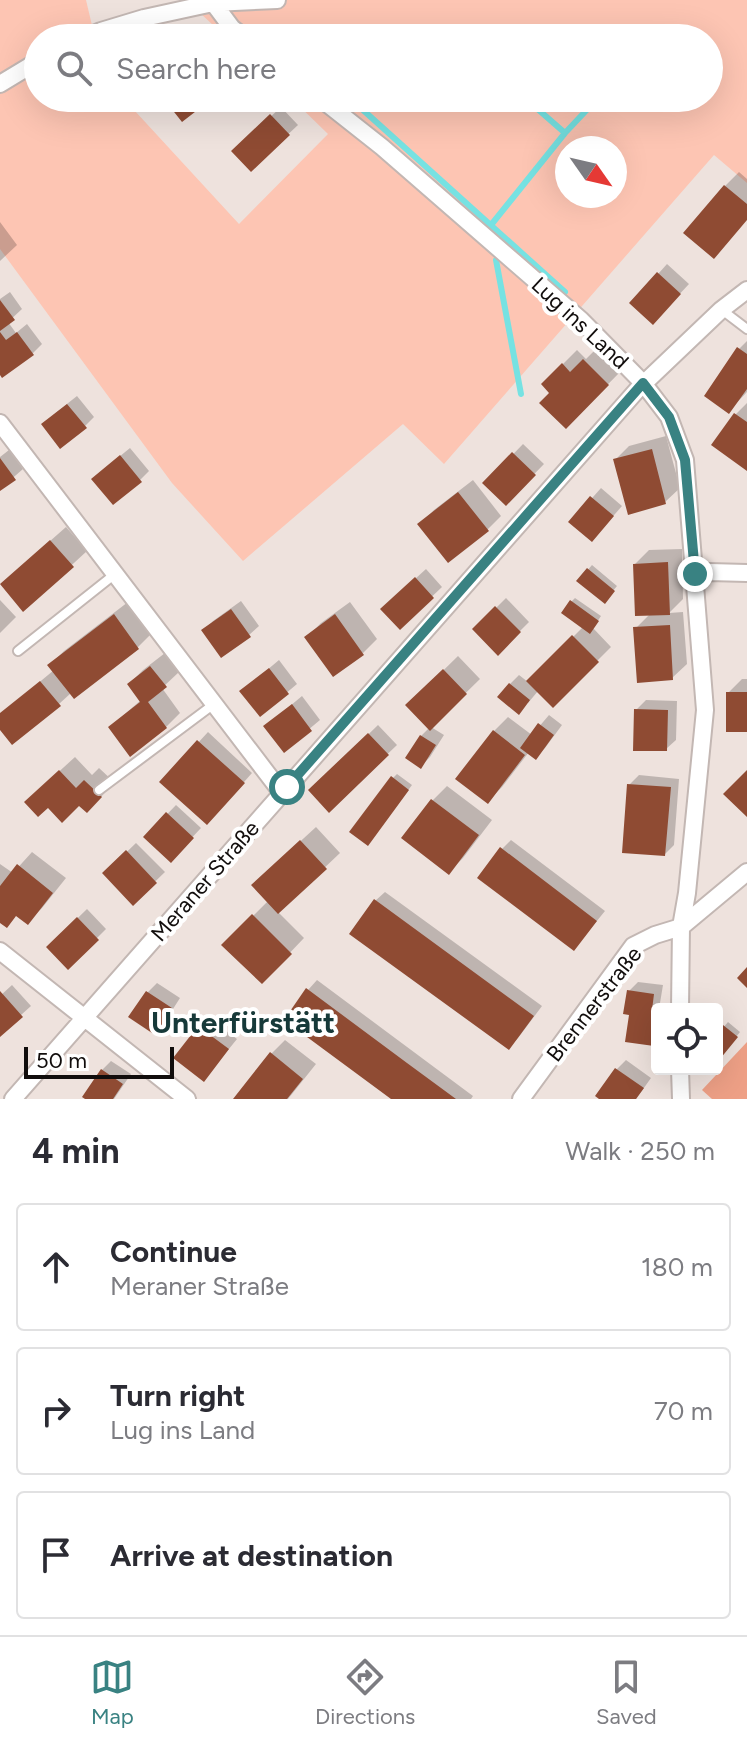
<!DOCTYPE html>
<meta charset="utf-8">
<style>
:root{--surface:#fff;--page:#f2f2f3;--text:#2b2b33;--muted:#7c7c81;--line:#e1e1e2;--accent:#398282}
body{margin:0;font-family:Figtree,sans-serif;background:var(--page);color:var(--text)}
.controls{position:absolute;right:24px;bottom:24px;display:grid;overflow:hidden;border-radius:8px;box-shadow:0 8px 32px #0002}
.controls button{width:72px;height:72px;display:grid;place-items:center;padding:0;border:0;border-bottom:2px solid var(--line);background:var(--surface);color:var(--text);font:40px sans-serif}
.compass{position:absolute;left:555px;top:136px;width:72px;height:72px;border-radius:50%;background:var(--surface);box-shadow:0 8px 32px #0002;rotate:124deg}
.scale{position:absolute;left:24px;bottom:20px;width:150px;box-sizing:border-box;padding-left:8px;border:4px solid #110d0c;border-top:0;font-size:22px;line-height:28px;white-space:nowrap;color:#110d0c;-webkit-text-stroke:6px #fff;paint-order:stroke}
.stop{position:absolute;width:24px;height:24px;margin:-18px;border:6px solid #398282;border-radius:50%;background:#fff}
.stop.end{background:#398282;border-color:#fff;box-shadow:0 2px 8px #0008}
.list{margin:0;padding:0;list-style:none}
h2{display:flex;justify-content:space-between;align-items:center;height:104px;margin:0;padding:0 32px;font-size:34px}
h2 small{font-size:26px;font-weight:400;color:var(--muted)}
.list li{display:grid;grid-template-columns:52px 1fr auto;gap:24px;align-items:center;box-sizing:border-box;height:128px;margin:0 16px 16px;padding:0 16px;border:2px solid var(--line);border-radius:8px}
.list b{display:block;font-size:30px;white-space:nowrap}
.list p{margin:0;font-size:26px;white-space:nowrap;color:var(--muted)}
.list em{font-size:26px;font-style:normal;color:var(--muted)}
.icon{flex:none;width:44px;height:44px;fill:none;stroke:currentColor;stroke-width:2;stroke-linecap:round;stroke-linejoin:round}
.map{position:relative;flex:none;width:747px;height:1099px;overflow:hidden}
.search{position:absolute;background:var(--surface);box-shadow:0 8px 32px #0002;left:24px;right:24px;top:24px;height:88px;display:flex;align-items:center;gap:20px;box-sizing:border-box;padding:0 28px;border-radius:44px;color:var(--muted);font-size:30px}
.sheet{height:536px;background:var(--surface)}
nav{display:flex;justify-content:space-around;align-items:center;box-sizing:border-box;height:112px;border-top:2px solid var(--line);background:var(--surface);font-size:22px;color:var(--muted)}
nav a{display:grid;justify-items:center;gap:4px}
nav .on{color:var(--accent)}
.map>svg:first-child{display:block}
</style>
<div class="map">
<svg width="747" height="1099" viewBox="0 0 747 1099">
<rect width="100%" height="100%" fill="#eee2dd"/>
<path fill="#fdc5b3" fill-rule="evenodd" d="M0,0H86L95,38H38V98H123L239,224L328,134L291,98H709V38H227L186,0H747V183L714,155L444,464L403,424L243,561L172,483L0,249ZM567,148H615V196H567Z"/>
<path fill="#eea086" d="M747,1042V1099H712L702,1090Z"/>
<path fill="#0003" d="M281,107L298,125L251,169L234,151Z
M739,172L747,179V219L725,186Z
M0,222L17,245L0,261Z
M667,264L689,284L662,313L658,274Z
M10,292L22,309L8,322L16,333L27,324L42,344L33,353L3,375L0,372V299Z
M747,341V392L729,411L739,349Z
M598,347L622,370L566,427L552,393L543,384L577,350L586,359Z
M77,396L94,417L85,426L53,415Z
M747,403V468L714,445L736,414Z
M666,436L680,488L665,502L615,460L629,446Z
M523,444L544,464L506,503L485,483Z
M130,448L149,471L140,480L103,470Z
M9,450L23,469L0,489V457Z
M473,480L501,516L487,530L420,524L434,510Z
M601,488L622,506L601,530L571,522Z
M66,527L87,551L24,609L16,571Z
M682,549L683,599L669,613L683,612L687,664L672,678L636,628L650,614L635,564L649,550Z
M592,565L617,586L608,597L579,580Z
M426,569L442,587L400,627L392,600Z
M506,598L529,622L498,653L475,629Z
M575,598L601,616L593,628L611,647L553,705L538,691L528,703L510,684L519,675L528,682L583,627L571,602Z
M0,600L16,617L0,633Z
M241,601L259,626L249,635L204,630L213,621Z
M128,602L152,633L138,647L74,696L71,693L59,704L0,727V715L54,670L50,665L64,651Z
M350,602L377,639L363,653L307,637L321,623Z
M165,653L179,672L162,688L180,713L166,727L131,754L110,727L141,700L129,684L143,670Z
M458,656L480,679L431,727L444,735L430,757L421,766L407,757L421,736L430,727L408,705Z
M279,660L297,684L260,715L242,691Z
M742,679H747V730L728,693Z
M302,696L320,720L284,750L266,726Z
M646,700L677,701L676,740L666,749L636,710Z
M549,715L562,725L545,748L536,757L529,752L502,787L488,801L494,731L508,717L532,735Z
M378,725L397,745L329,810L311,790Z
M208,732L252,773L221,808L162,782Z
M75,757L92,775L99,768L114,782L101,797L79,803L41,788Z
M397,774L412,785L372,839L393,778Z
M639,775L679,779L674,845L665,854L629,785Z
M447,786L492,820L463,858L449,872L404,838L433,800Z
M176,805L201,828L171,860L146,836Z
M316,827L340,853L278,912L304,938L262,982L224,945L268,901V871Z
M511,840L605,911L574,949L502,849Z
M136,843L165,872L133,903L105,873Z
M32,852L66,878L42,908L28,922L18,914L0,921V864L13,873Z
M385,892L542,1006L518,1038L509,1047L375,901Z
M87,909L106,929L68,967L48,947Z
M317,980L473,1096L471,1099H395L308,990Z
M638,982L663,985L659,1009H657V1040L653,1044L632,1013L629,991Z
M157,983L180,998L164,1023L154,1033L131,1017L148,992Z
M12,985L31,1006L0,1034V996Z
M209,1018L237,1039L204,1080L199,1027Z
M728,1022L740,1032L723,1053L717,1055V1035Z
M285,1040L316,1064L288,1099H236L271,1054Z
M626,1060L651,1078L636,1099H602L597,1095L617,1069Z
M111,1061L131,1074L114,1099H88L102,1070Z"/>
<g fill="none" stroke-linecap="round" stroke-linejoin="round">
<path stroke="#76e2e2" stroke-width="6" d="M709,57L717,56
M525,98L565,133
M363,110L565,292
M491,225L565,133L598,98
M496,260L521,394"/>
</g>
<path fill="#8f4b33" d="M163,98H213L182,122Z
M270,114L290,135L251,172L231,151Z
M724,185L747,204V220L714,259L683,233Z
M657,272L681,294L653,325L629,303Z
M0,300L15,320L0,331Z
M0,332L6,340L17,332L34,355L2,378L0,375Z
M737,347L747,354V389L729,414L704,396Z
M583,359L609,385L566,429L539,403L549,393L541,384L562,363L570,372Z
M67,404L87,428L60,449L41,424Z
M734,413L747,422V471L711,445Z
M652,449L666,504L628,515L613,459Z
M512,452L536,475L506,506L482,483Z
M120,455L142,482L113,505L91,479Z
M0,458L16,480L0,491Z
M458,492L489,531L448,563L417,524Z
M590,496L614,516L592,542L568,522Z
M50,540L74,567L23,612L0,584Z
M668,562L670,615L635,616L633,564Z
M587,568L615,591L605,604L576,581Z
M415,577L434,598L400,630L380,609Z
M570,600L599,621L590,634L561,613Z
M495,606L521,632L498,656L472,629Z
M231,609L251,637L221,658L201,630Z
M114,614L139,649L74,699L47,665Z
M335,614L364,655L333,677L304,637Z
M670,625L673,680L637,683L633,627Z
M572,635L599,662L553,708L526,681Z
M150,666L167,687L148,702L167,728L130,757L108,727L140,702L127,684Z
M269,668L289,694L260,717L239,691Z
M443,669L467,694L430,731L405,705Z
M40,681L61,706L12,745L0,730V713Z
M509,683L530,700L519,715L497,697Z
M726,692H747V732H726Z
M292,704L312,731L284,753L263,726Z
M634,709L668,710L667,751H633Z
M538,723L554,735L536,760L520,748Z
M493,730L525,755L488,804L455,779Z
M368,733L389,755L329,813L308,790Z
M420,735L436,745L421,769L405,758Z
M197,740L245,783L207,825L159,782Z
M59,770L76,788L84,780L102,797L87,813L79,806L62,823L48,808L38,817L24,802Z
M747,770V817L723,794Z
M391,776L409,790L368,846L349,832Z
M627,784L671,787L665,856L622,853Z
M431,799L479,835L449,875L401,838Z
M166,812L194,838L171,863L143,837Z
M300,840L327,869L278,914L251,885Z
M500,847L597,921L574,951L477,878Z
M126,850L157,883L133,906L102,873Z
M17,864L53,893L28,925L16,916L7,928L0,923V886Z
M374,899L534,1016L509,1050L349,934Z
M252,914L292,954L262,984L221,945Z
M77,917L99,940L68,970L46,947Z
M747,967V988L737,978Z
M306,988L407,1063L456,1099H391L284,1020Z
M627,990L654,994L651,1018L657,1019L654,1046L625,1042L629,1015L623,1014Z
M0,991L23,1017L0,1037Z
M146,991L172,1008L155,1035L128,1017Z
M723,1025L738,1037L720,1059L717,1057V1032Z
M198,1026L229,1049L204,1082L173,1058Z
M270,1052L303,1079L287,1099H233Z
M615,1068L644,1088L636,1099H599L595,1096Z
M101,1069L123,1084L113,1099H85L82,1097Z"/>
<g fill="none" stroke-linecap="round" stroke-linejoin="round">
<g stroke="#c3b7b3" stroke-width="12">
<path id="lane" d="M722,310L747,329
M18,651L115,574
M99,790L214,704"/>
</g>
<g stroke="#c3b7b3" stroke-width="20">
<path id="street" d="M211,0L232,28L245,38
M85,38L101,31L144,18L213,3L277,0
M0,84L38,61
M320,98L382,147L581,320L643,383L669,417L685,460L705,710L687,893L681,927L680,1009
M0,423L282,793
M695,574L709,572L747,573
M0,951L187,1099
M680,1069L681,1099
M13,1099L638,389L721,310L747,290
M521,1099L633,946L655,935L681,927L747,872"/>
</g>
<use href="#lane" stroke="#fff" stroke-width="8"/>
<use href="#street" stroke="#fff" stroke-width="16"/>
</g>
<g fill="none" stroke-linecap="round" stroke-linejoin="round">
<path stroke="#398282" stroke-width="10" d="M287,787L643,383L669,417L685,460L695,574"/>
</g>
<g text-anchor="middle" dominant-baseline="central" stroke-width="8" stroke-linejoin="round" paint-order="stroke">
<g font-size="22" fill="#110d0c" stroke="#fff">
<text transform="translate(580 323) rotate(43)">Lug ins Land</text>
<text transform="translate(205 881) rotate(-49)">Meraner Straße</text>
<text transform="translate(594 1004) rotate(-52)">Brennerstraße</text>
</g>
<g font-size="30" font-weight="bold" fill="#163939" stroke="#fff">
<text x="243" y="1022">Unterfürstätt</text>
</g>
</g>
</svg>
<div class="controls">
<button><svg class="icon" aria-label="locate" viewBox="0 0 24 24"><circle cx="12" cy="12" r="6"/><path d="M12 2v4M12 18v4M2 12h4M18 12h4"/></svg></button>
</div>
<svg class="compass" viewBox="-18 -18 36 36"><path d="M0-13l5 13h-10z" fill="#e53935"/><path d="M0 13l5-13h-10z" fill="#7c7c81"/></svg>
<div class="scale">50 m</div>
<div class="stop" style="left:287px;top:787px"></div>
<div class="stop end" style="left:695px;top:574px"></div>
<div class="search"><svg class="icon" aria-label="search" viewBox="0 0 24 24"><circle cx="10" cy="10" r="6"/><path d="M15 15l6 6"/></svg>Search here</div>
</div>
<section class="sheet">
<h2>4 min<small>Walk · 250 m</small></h2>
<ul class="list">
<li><svg class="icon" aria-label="ahead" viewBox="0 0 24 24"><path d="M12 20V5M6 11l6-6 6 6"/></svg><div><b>Continue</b><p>Meraner Straße</p></div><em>180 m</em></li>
<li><svg class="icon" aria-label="right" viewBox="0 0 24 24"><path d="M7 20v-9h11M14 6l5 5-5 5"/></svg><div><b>Turn right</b><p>Lug ins Land</p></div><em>70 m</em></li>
<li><svg class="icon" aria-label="arrive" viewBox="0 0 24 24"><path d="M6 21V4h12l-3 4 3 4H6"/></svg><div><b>Arrive at destination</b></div></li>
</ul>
</section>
<nav>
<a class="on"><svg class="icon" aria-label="map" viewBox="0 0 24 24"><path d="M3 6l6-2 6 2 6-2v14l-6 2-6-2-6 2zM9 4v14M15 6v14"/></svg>Map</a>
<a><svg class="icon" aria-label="directions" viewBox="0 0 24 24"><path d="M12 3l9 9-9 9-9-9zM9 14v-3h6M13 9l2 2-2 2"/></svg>Directions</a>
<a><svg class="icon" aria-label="saved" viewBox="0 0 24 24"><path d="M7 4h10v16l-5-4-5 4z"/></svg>Saved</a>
</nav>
